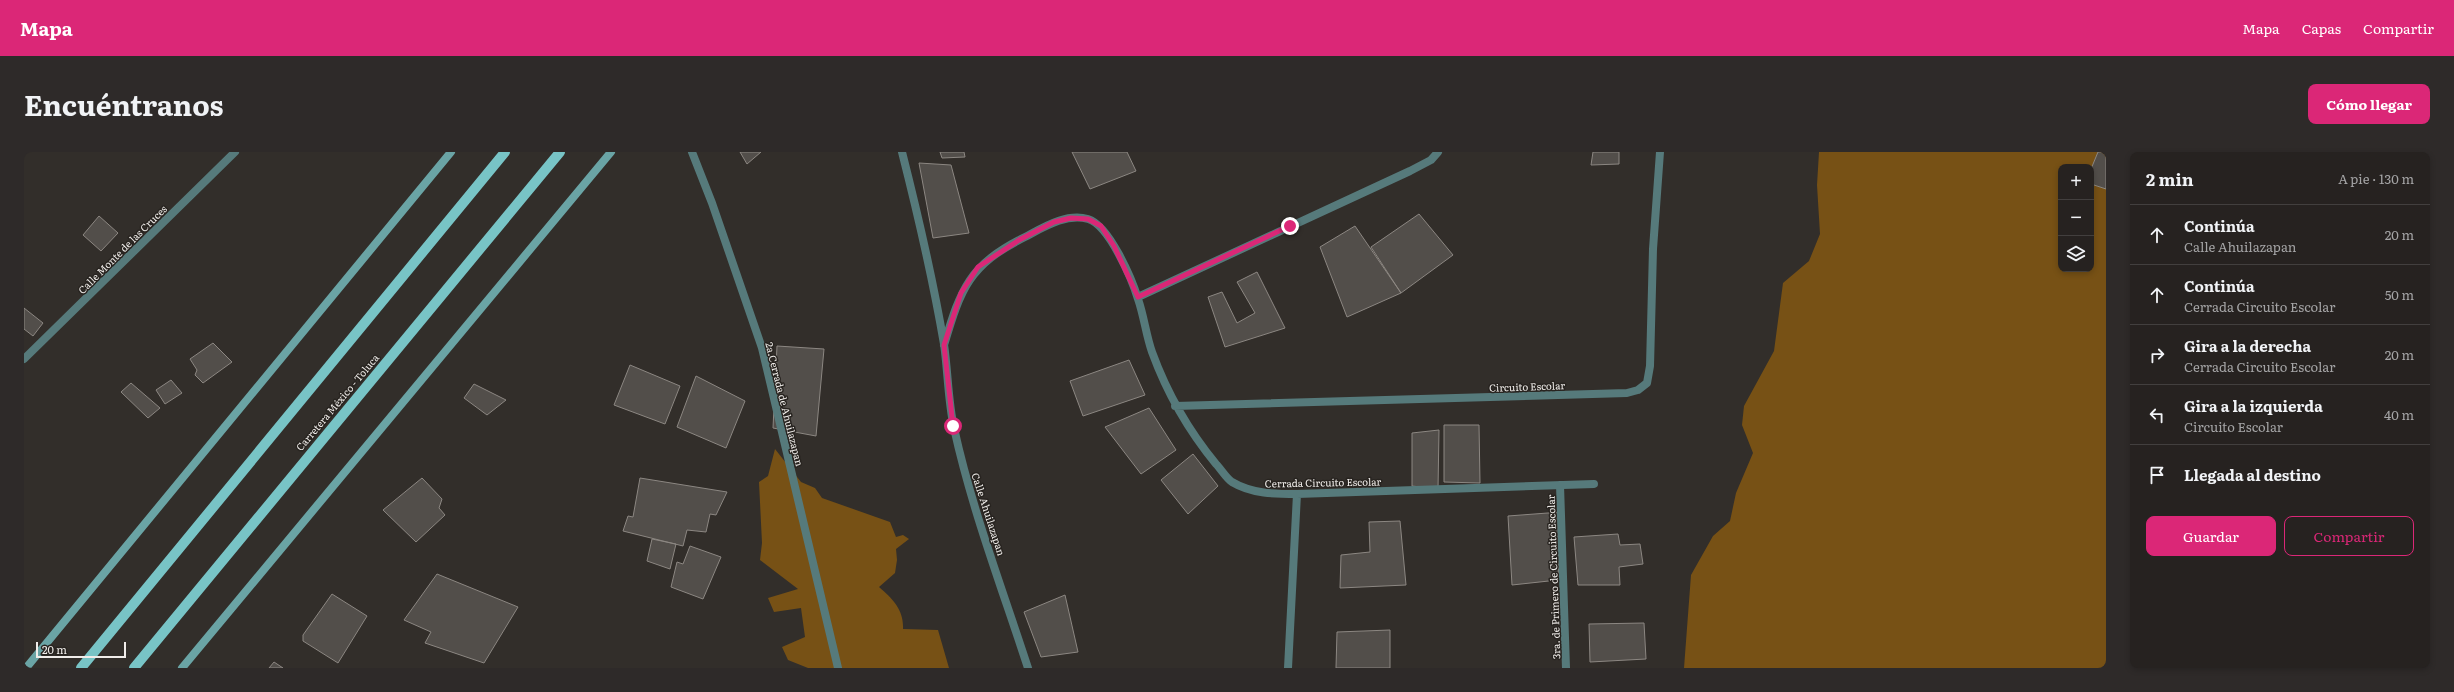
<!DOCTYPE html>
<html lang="es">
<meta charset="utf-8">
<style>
:root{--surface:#262220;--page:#2e2a29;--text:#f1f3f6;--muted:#a4a4a5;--line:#423f3e;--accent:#db2777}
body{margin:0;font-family:Literata,serif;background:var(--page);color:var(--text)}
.controls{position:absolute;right:12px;top:12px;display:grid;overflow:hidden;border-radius:8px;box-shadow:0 2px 6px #0003}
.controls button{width:36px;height:36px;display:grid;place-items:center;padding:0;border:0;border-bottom:1px solid var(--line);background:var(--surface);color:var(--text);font:20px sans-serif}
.scale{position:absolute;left:12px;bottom:10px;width:90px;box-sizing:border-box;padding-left:4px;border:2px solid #f0edea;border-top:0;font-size:11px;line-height:14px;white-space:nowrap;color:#f0edea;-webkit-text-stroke:3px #282420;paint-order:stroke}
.stop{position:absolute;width:12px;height:12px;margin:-9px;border:3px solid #db2777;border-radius:50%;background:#fff}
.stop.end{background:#db2777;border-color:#fff;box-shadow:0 1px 4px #0008}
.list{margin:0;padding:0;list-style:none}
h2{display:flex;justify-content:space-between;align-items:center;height:52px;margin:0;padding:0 16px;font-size:17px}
h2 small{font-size:13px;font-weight:400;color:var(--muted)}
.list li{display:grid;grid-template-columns:26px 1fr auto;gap:12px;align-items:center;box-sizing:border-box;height:60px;padding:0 16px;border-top:1px solid var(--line)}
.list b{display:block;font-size:15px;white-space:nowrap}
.list p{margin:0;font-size:13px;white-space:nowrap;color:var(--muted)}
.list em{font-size:13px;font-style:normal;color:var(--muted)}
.actions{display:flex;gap:8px;padding:12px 16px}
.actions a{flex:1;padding:9px 0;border:1px solid var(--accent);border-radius:8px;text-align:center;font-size:14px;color:var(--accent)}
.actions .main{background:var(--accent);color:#fff}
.icon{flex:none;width:22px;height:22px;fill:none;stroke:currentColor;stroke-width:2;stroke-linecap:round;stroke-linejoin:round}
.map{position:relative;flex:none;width:2082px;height:516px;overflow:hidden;border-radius:8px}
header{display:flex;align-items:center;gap:24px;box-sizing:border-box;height:56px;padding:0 20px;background:var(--accent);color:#fff}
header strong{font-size:19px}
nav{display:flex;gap:22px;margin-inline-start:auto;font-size:14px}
.intro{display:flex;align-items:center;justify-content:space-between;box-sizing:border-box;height:96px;padding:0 24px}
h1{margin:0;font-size:28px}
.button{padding:10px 18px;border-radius:8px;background:var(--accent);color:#fff;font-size:14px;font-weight:700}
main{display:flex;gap:24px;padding:0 24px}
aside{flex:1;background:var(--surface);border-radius:8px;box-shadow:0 2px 6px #0003}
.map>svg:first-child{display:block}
</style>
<header>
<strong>Mapa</strong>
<nav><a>Mapa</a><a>Capas</a><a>Compartir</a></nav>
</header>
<div class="intro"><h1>Encuéntranos</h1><a class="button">Cómo llegar</a></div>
<main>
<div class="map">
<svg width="2082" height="516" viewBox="0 0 2082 516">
<rect width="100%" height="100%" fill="#322e2a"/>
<path fill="#775115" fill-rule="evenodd" d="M1795,0H2082V516H1660L1667,423L1689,384L1706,369L1712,341L1729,301L1718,273L1720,254L1750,199L1759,131L1785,109L1796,82L1793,33ZM2037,15H2067V117H2037Z
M751,297L777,330L791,336L798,346L866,370L872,385L879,383L885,387L872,397L873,408L871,421L855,435C869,447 880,458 879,477L914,478L925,516H784L764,508L758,495L781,485L777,456L750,460L744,446L774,437L736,408L738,391L735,330L744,324Z"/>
<path fill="#524e4a" stroke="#8c8782" d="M716,0H737L723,12Z
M916,0H940L941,5L918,6Z
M1048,0H1103L1112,19L1066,37Z
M1569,0H1595V12L1567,13Z
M2074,0H2082V37L2067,32V17Z
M895,11L927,13L945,81L909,86Z
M1395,62L1429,103L1377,141L1347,95Z
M75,64L94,81L77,99L59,83Z
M1331,74L1377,141L1323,165L1296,95Z
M1233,120L1261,176L1201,195L1184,145L1198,140L1213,171L1231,161L1213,130Z
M0,156L19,171L9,184L0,177Z
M189,191L208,210L179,231L171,223L173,218L166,207Z
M753,194L800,197L792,284L749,276Z
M1105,208L1121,243L1059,264L1046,229Z
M606,213L656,234L641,272L590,253Z
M672,224L721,249L702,296L653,275Z
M147,228L158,241L141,252L132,238Z
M107,231L136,256L124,266L97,240Z
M450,232L482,248L463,263L440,246Z
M1125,256L1152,298L1117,322L1081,275Z
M1420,273H1455L1456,331L1420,330Z
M1415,278L1414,337L1388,334V281Z
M1169,302L1194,334L1164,362L1137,328Z
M398,326L418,347L415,356L421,363L392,390L359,358Z
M616,326L703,340L692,363L686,362L682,380L663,378L659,394L599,379L604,364L609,365Z
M1537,360L1534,428L1488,433L1484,364Z
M1376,369L1382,433L1316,436L1317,403L1346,400L1345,370Z
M1594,382L1596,393L1616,392L1619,412L1595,415L1596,433H1554L1550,385Z
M628,387L652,392L646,417L623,409Z
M666,394L697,405L679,447L647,435L653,410L659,412Z
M413,422L494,455L460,511L401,491L407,480L380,468Z
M308,442L343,464L314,511L279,489V483Z
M1041,443L1054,500L1017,505L1000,460Z
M1620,471L1622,507L1566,510L1565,472Z
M1366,478V516H1312L1313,480Z
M250,510L259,516H245Z"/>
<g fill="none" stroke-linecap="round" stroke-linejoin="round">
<path stroke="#567a7b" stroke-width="8" d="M668,0L688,51L738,196L814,516
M878,0C894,63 909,128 920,192C924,220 924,249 930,276C948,358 978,436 1004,516
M1114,145L1386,19L1407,8L1414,0
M920,193C937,136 945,113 1001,85C1020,75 1042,61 1064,67C1085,73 1108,127 1114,147C1120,164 1122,183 1128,200C1143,241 1164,278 1192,312C1197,317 1202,326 1208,330C1228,342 1251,342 1273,342L1570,332
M0,207L211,0
M1151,254L1603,241L1614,238L1623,231L1626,214L1629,97L1636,0
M1536,333L1542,516
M1264,516L1273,342"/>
<path stroke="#6aa4a5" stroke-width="8" d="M2,516L427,0
M158,516L587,0"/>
<path stroke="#78c4c6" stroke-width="10" d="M57,516L481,0
M110,516L536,0"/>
</g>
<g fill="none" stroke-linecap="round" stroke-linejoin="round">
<path stroke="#db2777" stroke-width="5" d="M929,274L920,193L937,141L954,115L995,88L1030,70L1047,66L1064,67L1077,74L1090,94L1114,145L1266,74"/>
</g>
<g text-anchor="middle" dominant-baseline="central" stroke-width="3" stroke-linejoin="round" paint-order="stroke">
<g font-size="10" fill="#f0edea" stroke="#282420">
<text transform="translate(98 97) rotate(-45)">Calle Monte de las Cruces</text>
<text transform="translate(1503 234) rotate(-2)">Circuito Escolar</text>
<text transform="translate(313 250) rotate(-50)">Carretera México - Toluca</text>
<text transform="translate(761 252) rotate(76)">2a.Cerrada de Ahuilazapan</text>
<text transform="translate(1299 330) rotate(-1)">Cerrada Circuito Escolar</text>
<text transform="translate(965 362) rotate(72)">Calle Ahuilazapan</text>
<text transform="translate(1529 425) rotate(-92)">3ra. de Primero de Circuito Escolar</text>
</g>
</g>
</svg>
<div class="controls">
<button>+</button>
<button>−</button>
<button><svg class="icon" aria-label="layers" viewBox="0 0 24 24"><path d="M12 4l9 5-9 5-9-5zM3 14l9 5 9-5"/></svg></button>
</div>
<div class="scale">20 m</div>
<div class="stop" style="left:929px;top:274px"></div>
<div class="stop end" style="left:1266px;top:74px"></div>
</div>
<aside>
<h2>2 min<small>A pie · 130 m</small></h2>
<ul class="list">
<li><svg class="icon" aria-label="ahead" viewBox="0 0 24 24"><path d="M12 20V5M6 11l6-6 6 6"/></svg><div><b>Continúa</b><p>Calle Ahuilazapan</p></div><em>20 m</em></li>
<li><svg class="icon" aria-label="ahead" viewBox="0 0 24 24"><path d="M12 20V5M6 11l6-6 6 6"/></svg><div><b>Continúa</b><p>Cerrada Circuito Escolar</p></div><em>50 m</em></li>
<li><svg class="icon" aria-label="right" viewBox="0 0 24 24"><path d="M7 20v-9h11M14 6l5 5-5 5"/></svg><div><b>Gira a la derecha</b><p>Cerrada Circuito Escolar</p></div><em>20 m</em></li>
<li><svg class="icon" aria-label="left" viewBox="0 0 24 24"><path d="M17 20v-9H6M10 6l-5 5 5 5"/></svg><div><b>Gira a la izquierda</b><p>Circuito Escolar</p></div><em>40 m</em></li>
<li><svg class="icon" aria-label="arrive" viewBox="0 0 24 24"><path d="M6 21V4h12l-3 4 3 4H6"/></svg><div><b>Llegada al destino</b></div></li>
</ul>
<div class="actions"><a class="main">Guardar</a><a>Compartir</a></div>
</aside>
</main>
